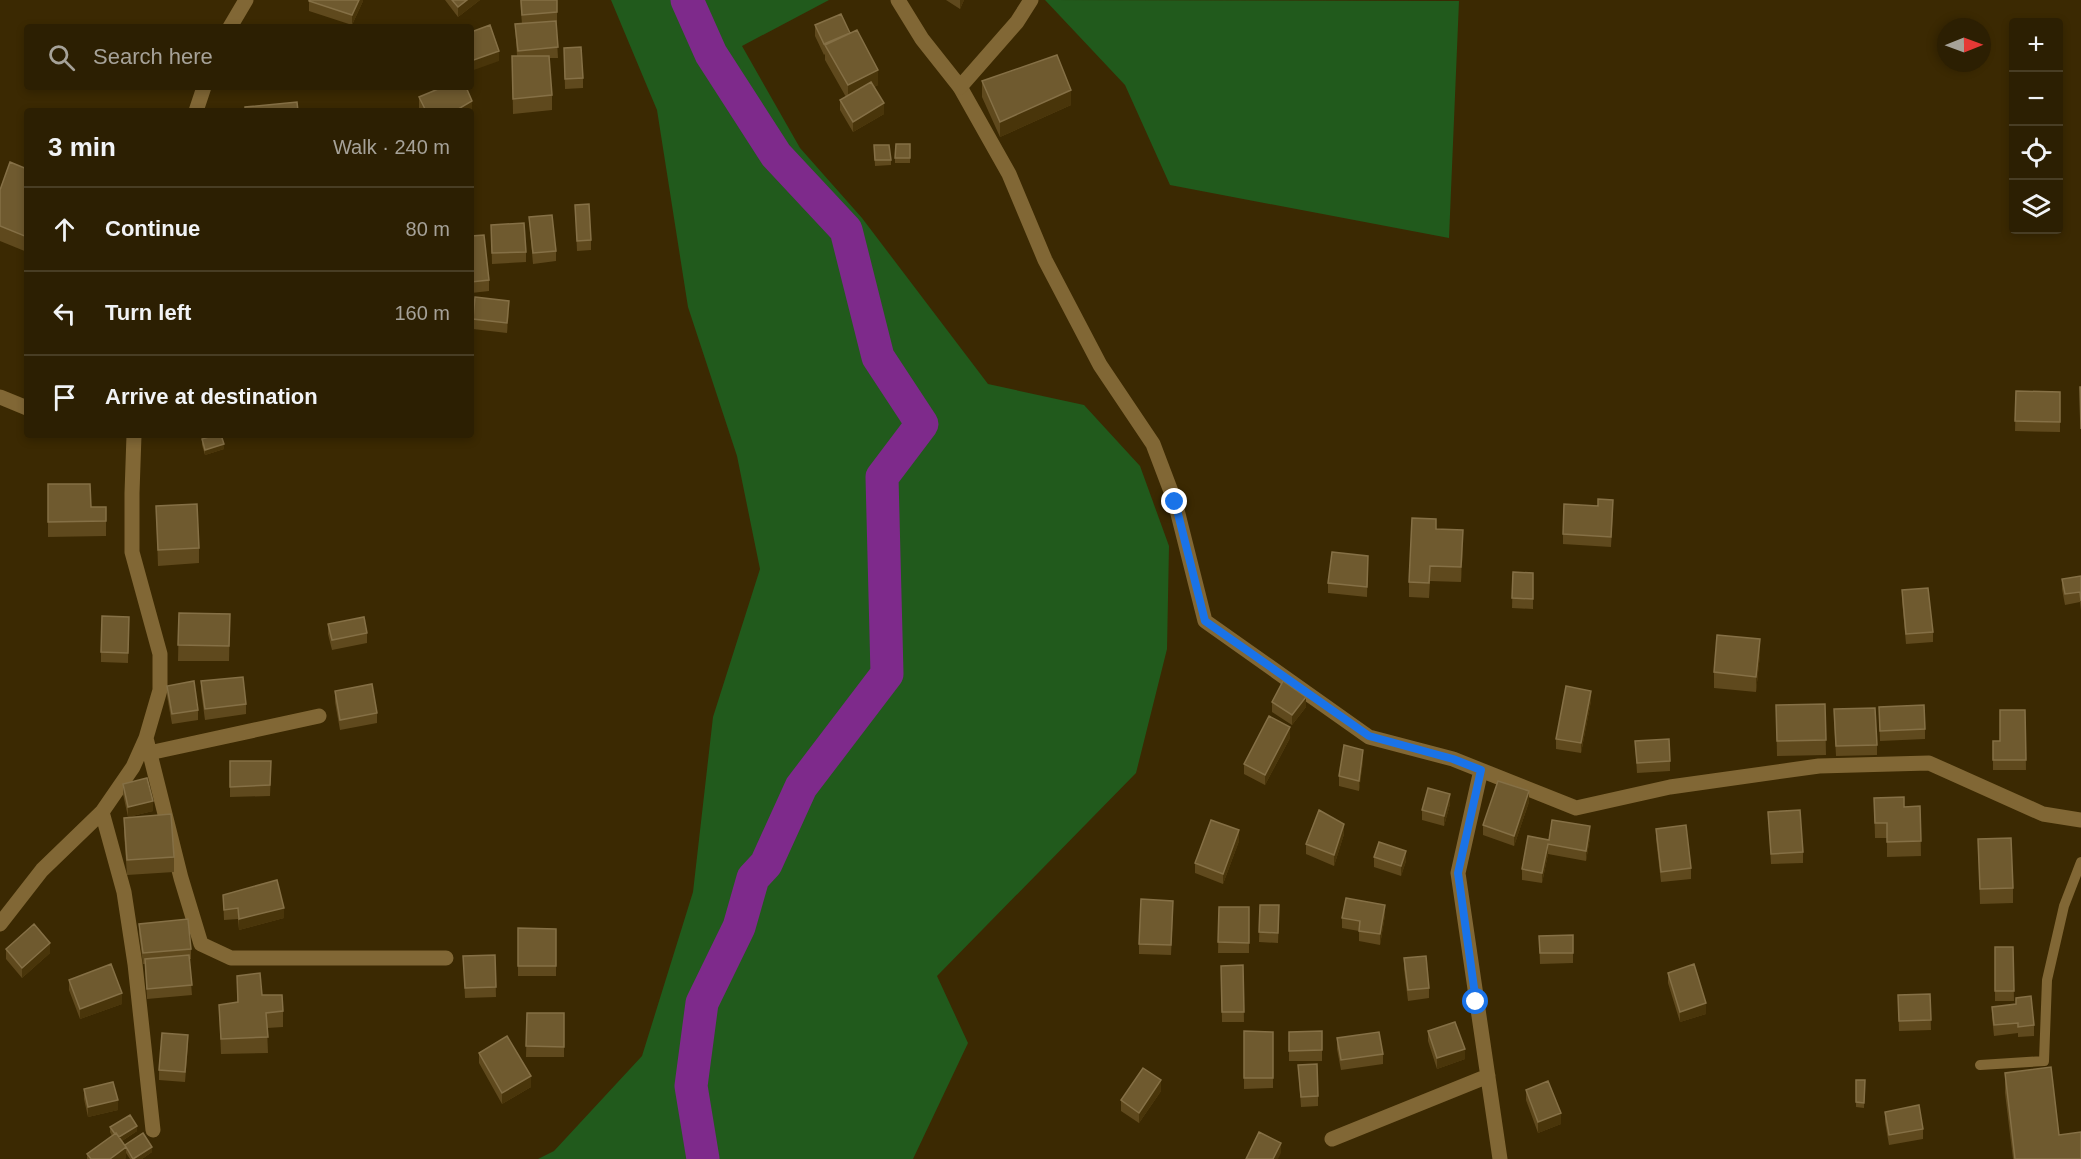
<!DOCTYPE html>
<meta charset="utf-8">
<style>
:root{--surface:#2c1f02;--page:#382c11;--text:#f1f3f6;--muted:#a6a299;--line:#483d24}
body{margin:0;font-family:Arial,sans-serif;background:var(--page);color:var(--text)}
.controls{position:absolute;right:18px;top:18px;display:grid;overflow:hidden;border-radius:6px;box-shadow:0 3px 9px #0003}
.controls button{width:54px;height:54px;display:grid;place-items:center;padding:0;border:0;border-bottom:2px solid var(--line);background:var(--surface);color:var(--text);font:30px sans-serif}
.compass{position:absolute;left:1937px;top:18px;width:54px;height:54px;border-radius:50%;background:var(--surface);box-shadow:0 3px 9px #0003;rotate:89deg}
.stop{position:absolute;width:18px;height:18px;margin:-14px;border:4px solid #1a73e8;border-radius:50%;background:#fff}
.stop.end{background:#1a73e8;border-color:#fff;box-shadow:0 2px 6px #0008}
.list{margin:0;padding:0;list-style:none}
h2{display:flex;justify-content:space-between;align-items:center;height:78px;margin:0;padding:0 24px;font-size:26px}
h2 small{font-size:20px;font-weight:400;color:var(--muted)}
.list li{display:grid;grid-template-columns:39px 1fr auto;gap:18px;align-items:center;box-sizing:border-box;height:84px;padding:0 24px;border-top:2px solid var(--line)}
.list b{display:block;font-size:22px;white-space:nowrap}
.list em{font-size:20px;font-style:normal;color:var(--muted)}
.icon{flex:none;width:33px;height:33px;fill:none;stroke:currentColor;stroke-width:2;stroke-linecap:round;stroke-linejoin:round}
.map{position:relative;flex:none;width:2081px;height:1159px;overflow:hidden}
.search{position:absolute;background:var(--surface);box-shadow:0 3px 9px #0003;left:24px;top:24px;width:450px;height:66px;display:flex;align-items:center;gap:15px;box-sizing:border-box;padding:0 21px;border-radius:6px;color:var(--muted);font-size:22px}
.panel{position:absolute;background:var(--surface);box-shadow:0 3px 9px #0003;left:24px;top:108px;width:450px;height:330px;border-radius:6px}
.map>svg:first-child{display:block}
</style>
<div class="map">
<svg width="2081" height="1159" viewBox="0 0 2081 1159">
<rect width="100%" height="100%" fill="#3b2902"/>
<path fill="#215a1c" d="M611,0H829L742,46L800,148L862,218L988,384L1084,405L1140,466L1169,546L1167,649L1136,773L937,976L968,1043L913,1159H538L554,1151L642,1056L693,892L713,717L760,569L737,456L688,307L657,110Z
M1045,0L1459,1L1449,238L1170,185L1125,85Z"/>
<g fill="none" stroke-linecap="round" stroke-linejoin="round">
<path stroke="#7e2a8b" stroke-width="33" d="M687,0L711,54L776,155L846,230L878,357L922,424L882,477L887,674L801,787L766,864L753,878L739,927L702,1003L691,1086L703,1159"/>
<path stroke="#816735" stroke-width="10" d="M1980,1065L2044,1061L2047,980L2064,906L2081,862"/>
<path stroke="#816735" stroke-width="15" d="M230,27L246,0
M960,87L1009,174L1045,260L1100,365L1153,444L1175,502L1205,621L1369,737L1453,759L1576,808L1670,787L1819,766L1929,763L2043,814L2081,820
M196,111L204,87
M0,397L27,408
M146,738L181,878L201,944L231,958H446
M149,753L319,716
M1481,770L1458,873L1500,1159
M102,812L124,892L135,964L153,1130
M0,924L42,870L102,812L133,767L146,738L160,690V654L132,552V493L134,435
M1332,1139L1488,1076"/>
<path stroke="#816735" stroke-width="15" d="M898,0L922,39L960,87L1017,22L1031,0"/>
</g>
<path fill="#5f491d" d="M309,0H363V1L352,25L309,11Z
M445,0H480L458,17Z
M520,0H557V22L556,23L558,58H549L552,95V110L513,114L512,56H517L515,24H522Z
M946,0H964L960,9Z
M815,25L850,33L878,85L874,87L884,114L853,132L840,110V100L846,97L825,60V54L824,55L815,36Z
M564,48L583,78V88L565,89Z
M982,81L1071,105L1000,137L982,97Z
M443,87H466L472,101V112L421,111L419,108V97Z
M910,144V163H895V158Z
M874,145L891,160V165L875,166Z
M27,169V252L0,241V190Z
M575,205L591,240V250L577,251Z
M529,217L556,251V261L533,264Z
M491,225L526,252V262L492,264Z
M471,236L489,280V291L471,293Z
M509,311L507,333L473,329V319Z
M2016,391L2060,392V432L2015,431Z
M202,439L224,449L205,455L202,445Z
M48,484L91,507H106V536L48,537Z
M156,506L199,548V563L158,566Z
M1613,510L1611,547L1563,544V534Z
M1436,529L1463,546L1461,582L1430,581L1429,598L1409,597V582Z
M1368,556L1367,597L1328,593V583Z
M1513,572L1533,573V609L1512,608Z
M2081,576V611L2080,602L2065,605L2062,589V579Z
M1902,590L1933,632V642L1906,644L1902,600Z
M179,613L230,614L229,661H178Z
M129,617L128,663L101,662V652Z
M328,624L367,633V643L332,650L328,634Z
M1760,654L1756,692L1714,688V672Z
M201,681L246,704V714L205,720L201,691Z
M167,686L198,710V720L172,724L167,696Z
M335,691L377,713V723L340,730L335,702Z
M1591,701L1581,753L1556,749V739Z
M1272,702L1306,707L1292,725L1272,712Z
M1825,704L1826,755L1777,756L1776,705Z
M2025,710L2026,770H1993V741H2000Z
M1879,717L1925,729V739L1880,741Z
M1834,719L1877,745V755L1836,756Z
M1290,738L1265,785L1244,774V764Z
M1635,741L1670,761V771L1637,773Z
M230,761L271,771L270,796L230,797Z
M1363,761L1359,791L1339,786V776Z
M123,784L153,811L128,817L123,794Z
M1874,798L1904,807L1920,806L1921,856L1887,857V838H1875Z
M1529,802L1514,846L1483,835V825Z
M1450,804L1444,826L1422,820V810Z
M1768,812L1803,852V863L1771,864Z
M124,818L174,857V872L127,875L124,833Z
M1656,829L1691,868V879L1661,882L1656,839Z
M1344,834L1334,866L1306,854V844Z
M1590,837L1586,861L1548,854L1542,883L1522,880V869L1549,840Z
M1978,839L2013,888V903L1980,904Z
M1239,841L1223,884L1195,873V863Z
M1374,857L1406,861L1401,876L1374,867Z
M223,895L284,918L239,930L238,919L224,920Z
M1260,905L1279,916L1278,943L1259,942Z
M1219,907H1249V953H1218Z
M1173,911L1171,955L1139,954V944Z
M1385,915L1380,945L1359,941V931L1342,928V918Z
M139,924L191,949V959H189L192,995L147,999L145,964H143L139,934Z
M518,928L556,929V976H518Z
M1573,935V963L1540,964L1539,936Z
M1995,947H2013L2014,1001H1995Z
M6,949L50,953L22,978L6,959Z
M495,955L496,997L465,998L463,956Z
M1404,958L1429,988V998L1408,1001L1404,969Z
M1243,965L1244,1022H1222L1221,966Z
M1668,973L1706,1014L1680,1022L1668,983Z
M237,976L283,1011V1027L267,1028L268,1053L221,1054L219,1005L237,1002Z
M69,980L122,1004L80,1019L69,990Z
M1930,994L1931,1030L1899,1031L1898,995Z
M2016,998L2034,1025V1036L2018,1037V1033L1994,1036L1992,1017V1007L2016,1004Z
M527,1013H564V1057H526Z
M1244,1031L1273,1032V1088L1244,1089Z
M1322,1031V1061H1289V1032Z
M1428,1031L1465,1059L1437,1069L1428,1041Z
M1337,1038L1383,1054V1064L1341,1070L1337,1049Z
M188,1045L185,1082L159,1080V1070Z
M479,1053L531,1087L502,1104L479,1063Z
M1298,1065L1318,1096V1106L1301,1107Z
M2005,1073L2081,1159H2013L2005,1093Z
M1856,1080H1865L1864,1108L1856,1107Z
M84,1089L118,1110L88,1117L84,1099Z
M1526,1090L1561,1124L1538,1133L1526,1100Z
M1161,1091L1139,1123L1121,1111V1100Z
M1885,1112L1923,1129V1139L1889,1145L1885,1122Z
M110,1127L137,1131L122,1141L125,1145L152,1152L142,1159H130L126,1153V1158L124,1159H87V1154L112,1136L110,1132Z"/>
<path fill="#49350a" d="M359,0H363V1L352,25V15Z
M467,0H480L458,17V7Z
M960,0H964L960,9Z
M499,51V61L471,71V61Z
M878,70V85L848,100V85Z
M1071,90V105L1000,137V122Z
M472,101V112L455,111Z
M884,103V114L853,132V122Z
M509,301V311L507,333V323Z
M224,444V449L205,455V450Z
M1463,530V546L1461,582V567Z
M1760,639V654L1756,692V677Z
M1591,691V701L1581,753V743Z
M1306,697V707L1292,725V715Z
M1290,727V738L1265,785V775Z
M1363,750V761L1359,791V781Z
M1529,791V802L1514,846V836Z
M1450,794V804L1444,826V816Z
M153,801V811L128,817V807Z
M1344,824V834L1334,866V855Z
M1590,826V837L1586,861V851Z
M1239,830V841L1223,884V874Z
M1548,844V854L1542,883V873Z
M1406,851V861L1401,876V866Z
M1385,905V915L1380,945V934Z
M284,908V918L239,930V919Z
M50,943V953L22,978V968Z
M122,993V1004L80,1019V1009Z
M1706,1003V1014L1680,1022V1012Z
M1465,1049V1059L1437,1069V1058Z
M531,1076V1087L502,1104V1093Z
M1161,1080V1091L1139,1123V1113Z
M118,1100V1110L88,1117V1107Z
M1561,1113V1124L1538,1133V1122Z
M137,1126V1131L117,1144V1139Z
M1281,1143V1153L1278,1159H1273Z
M126,1147V1158L124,1159H110Z
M152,1147V1152L142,1159H135Z"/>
<path fill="#6f5a2f" stroke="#857046" stroke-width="1.5" d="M309,0H359L352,15L309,1Z
M452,0H467L458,7Z
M521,0H557V12L522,15Z
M841,14L850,33L824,44L815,25Z
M556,21L558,47L518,51L515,24Z
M490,25L499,51L471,61V32Z
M857,30L878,70L848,85L825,45Z
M581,47L583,78L565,79L564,48Z
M1057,55L1071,90L1000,122L982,81Z
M512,56H549L552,95L513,99Z
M871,82L884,103L853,122L840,100Z
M443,87H466L472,101L455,111H426L419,97Z
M297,102L298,111H245V107Z
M896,144H910V158H895Z
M874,145H889L891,160H875Z
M10,162L27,169V237L0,226V190Z
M589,204L591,240L577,241L575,205Z
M552,215L556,251L533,253L529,217Z
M524,223L526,252L492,253L491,225Z
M484,235L489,280L471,282V236Z
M475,297L509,301L507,323L473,319Z
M2080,387H2081V429Z
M2016,391L2060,392V422L2015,421Z
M216,435H221L224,444L205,450L202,439Z
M48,484H90L91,507H106V521L48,522Z
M1598,499L1613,500L1611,537L1563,534L1564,504L1598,506Z
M197,504L199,548L158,550L156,506Z
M1412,518L1436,519V529L1463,530L1461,567L1430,566L1429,583L1409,582Z
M1332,552L1368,556L1367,587L1328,583Z
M1513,572L1533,573V599L1512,598Z
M2081,576V601L2080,592L2065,594L2062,579Z
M1928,588L1933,632L1906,634L1902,590Z
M179,613L230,614L229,646L178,645Z
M102,616L129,617L128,653L101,652Z
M364,617L367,633L332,640L328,624Z
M1717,635L1760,639L1756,677L1714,672Z
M243,677L246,704L205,709L201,681Z
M194,681L198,710L172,714L167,686Z
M1283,681L1306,697L1292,715L1272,702Z
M372,684L377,713L340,720L335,691Z
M1566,686L1591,691L1581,743L1556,739Z
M1825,704L1826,740L1777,741L1776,705Z
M1924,705L1925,729L1880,731L1879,707Z
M1875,708L1877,745L1836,746L1834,709Z
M2000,710H2025L2026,760H1993V741H2000Z
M1269,716L1290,727L1265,775L1244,764Z
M1669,739L1670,761L1637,763L1635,741Z
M1344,745L1363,750L1359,781L1339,776Z
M230,761H271L270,785L230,787Z
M147,778L153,801L128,807L123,784Z
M1498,781L1529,791L1514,836L1483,825Z
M1428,788L1450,794L1444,816L1422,810Z
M1904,797V807L1920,806L1921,841L1887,842V823H1875L1874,798Z
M1319,810L1344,824L1334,855L1306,844Z
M1800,810L1803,852L1771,854L1768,812Z
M171,814L174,857L127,860L124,818Z
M1211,820L1239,830L1223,874L1195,863Z
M1552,820L1590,826L1586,851L1548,844L1542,873L1522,869L1528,836L1549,840Z
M1686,825L1691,868L1661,872L1656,829Z
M2011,838L2013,888L1980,889L1978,839Z
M1379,842L1406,851L1401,866L1374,857Z
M277,880L284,908L239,919L238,908L224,910L223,895Z
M1346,898L1385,905L1380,934L1359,931L1360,921L1342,918Z
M1141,899L1173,901L1171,945L1139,944Z
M1260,905H1279L1278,933L1259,932Z
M1219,907H1249V943L1218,942Z
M188,919L191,949L143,953L139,924Z
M34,924L50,943L22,968L6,949Z
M518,928L556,929V966H518Z
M1573,935V953H1540L1539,936Z
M1995,947H2013L2014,991H1995Z
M189,955L192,985L147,989L145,959Z
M495,955L496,987L465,988L463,956Z
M1426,956L1429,988L1408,990L1404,958Z
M111,964L122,993L80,1009L69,980Z
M1694,964L1706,1003L1680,1012L1668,973Z
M1243,965L1244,1012H1222L1221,966Z
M260,973L262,995H282L283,1011L266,1013L268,1037L221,1039L219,1005L238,1002L237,976Z
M1930,994L1931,1020L1899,1021L1898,995Z
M2031,996L2034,1025L2018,1027V1023L1994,1025L1992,1007L2016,1004V998Z
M527,1013H564V1047L526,1046Z
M1455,1022L1465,1049L1437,1058L1428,1031Z
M1244,1031L1273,1032V1078H1244Z
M1322,1031V1050L1289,1051V1032Z
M1379,1032L1383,1054L1341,1060L1337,1038Z
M162,1033L188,1035L185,1072L159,1070Z
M507,1036L531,1076L502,1093L479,1053Z
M1317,1064L1318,1096L1301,1097L1298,1065Z
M2051,1067L2059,1135L2081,1132V1159H2015L2005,1073Z
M1143,1068L1161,1080L1139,1113L1121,1100Z
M1856,1080H1865L1864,1103L1856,1102Z
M1548,1081L1561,1113L1538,1122L1526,1090Z
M113,1082L118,1100L88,1107L84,1089Z
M1919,1105L1923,1129L1889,1135L1885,1112Z
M130,1115L137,1126L119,1137L116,1133L115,1134L110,1127Z
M1259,1132L1281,1143L1273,1159H1246Z
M116,1133L126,1147L110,1159H91L87,1154Z
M143,1133L152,1147L133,1159L125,1145Z"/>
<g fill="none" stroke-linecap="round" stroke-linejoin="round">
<path stroke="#1a73e8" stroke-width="8" d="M1175,502L1205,621L1369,736L1453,759L1481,770L1458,873L1476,1002"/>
</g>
</svg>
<div class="controls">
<button>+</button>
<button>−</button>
<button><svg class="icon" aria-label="locate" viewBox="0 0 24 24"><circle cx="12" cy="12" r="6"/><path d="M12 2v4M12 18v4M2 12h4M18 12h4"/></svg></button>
<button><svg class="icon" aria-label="layers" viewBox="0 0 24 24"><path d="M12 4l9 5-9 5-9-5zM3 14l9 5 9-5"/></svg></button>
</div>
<svg class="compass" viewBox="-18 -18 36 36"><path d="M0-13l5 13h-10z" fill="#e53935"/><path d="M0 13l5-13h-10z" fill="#a6a299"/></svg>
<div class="stop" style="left:1476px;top:1002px"></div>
<div class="stop end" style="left:1175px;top:502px"></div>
<div class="search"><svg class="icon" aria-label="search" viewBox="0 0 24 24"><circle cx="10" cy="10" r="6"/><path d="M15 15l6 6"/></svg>Search here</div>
<section class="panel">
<h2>3 min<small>Walk · 240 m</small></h2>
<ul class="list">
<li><svg class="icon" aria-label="ahead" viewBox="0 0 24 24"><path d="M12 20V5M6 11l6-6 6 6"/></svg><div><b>Continue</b></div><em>80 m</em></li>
<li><svg class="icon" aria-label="left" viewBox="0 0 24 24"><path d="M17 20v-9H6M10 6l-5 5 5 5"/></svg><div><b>Turn left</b></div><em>160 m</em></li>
<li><svg class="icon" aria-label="arrive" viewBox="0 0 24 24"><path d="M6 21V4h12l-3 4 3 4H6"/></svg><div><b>Arrive at destination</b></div></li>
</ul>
</section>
</div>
